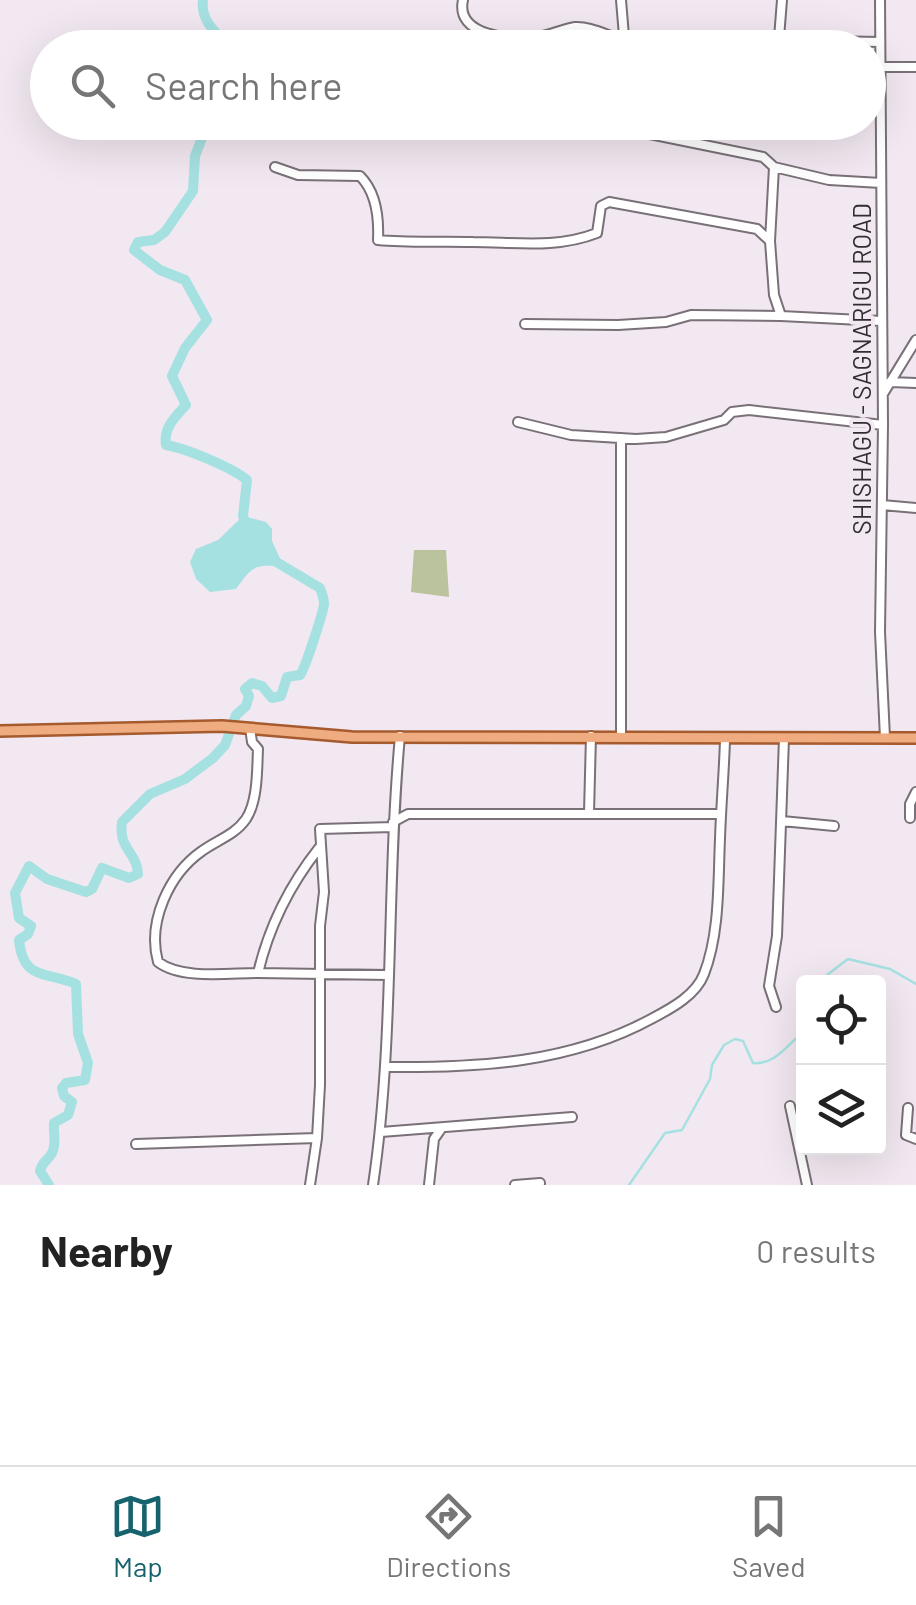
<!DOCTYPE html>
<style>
:root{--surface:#fff;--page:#f6f6f6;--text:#222;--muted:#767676;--line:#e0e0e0;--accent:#16636d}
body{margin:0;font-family:Barlow,sans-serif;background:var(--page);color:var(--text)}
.controls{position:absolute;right:30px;bottom:30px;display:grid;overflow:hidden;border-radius:10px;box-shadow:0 10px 40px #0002}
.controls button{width:90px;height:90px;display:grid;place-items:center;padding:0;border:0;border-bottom:2px solid var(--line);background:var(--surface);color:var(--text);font:50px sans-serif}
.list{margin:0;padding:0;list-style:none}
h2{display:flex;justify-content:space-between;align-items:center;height:130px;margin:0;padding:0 40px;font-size:42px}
h2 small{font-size:32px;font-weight:400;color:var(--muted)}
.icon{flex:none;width:55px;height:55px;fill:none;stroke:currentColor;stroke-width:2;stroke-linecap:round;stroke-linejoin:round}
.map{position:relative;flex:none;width:916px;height:1185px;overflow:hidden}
.search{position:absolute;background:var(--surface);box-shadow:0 10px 40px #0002;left:30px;right:30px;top:30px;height:110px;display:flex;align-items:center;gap:25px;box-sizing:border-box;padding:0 35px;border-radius:55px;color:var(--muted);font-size:38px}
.sheet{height:280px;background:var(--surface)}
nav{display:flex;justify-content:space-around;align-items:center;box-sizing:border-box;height:140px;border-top:2px solid var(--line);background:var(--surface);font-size:28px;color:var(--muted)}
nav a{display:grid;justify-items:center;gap:5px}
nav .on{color:var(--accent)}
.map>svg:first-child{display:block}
</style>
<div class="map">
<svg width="916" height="1185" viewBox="0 0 916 1185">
<rect width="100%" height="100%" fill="#f2e8f1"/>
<path fill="#bbc29e" d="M414,550H446L449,597L411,592Z"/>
<path fill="#a6e1e1" d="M243,516L266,522L272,529V541L284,567C255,564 253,565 236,589L210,592L196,579L190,562L196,549L218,540Z"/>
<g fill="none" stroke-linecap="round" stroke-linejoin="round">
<path stroke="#a6e1e1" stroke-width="2.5" d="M818,982L848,959L890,969L916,984
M629,1185L665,1133L682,1130L710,1079L712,1065L724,1045L735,1039L743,1041L753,1063C776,1065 787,1044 804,1032"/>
<path stroke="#a6e1e1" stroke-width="10" d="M203,0C200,21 217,34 231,48
M202,122V138L195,156L193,191L165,232L154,240L138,242L134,250L160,270L185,280L207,320L185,348L172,376L186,405C175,417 163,428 166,445C185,448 233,468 247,480L243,516L247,528
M49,1185L40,1171C42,1161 48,1161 52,1153C57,1143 53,1133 54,1123L68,1115L72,1102L64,1096L62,1088L66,1083L85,1080L88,1063L78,1034L76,984C46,971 23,981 19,940L28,934L31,926L19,918L15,893L29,866L47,879L86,892L92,889L102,868L129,878L138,874C137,852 118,849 122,822L150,794L185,779L213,758L225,745L236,715L246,706L249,696L245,689L252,683L262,686L272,698L281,696L287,677L300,675C305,669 323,613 324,604C324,598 322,594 320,588L273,560"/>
<g stroke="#797078" stroke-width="12">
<path id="minor" d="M463,0C455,36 510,40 536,37C549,36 562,29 575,27C587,26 602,33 614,37L880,42
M621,0L624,36
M880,0L883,425L880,632L885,738
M779,38L782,0
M880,67H916
M616,122L635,131L763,157L774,167L770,241
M275,167L298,175L360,176C376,192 379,219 378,240C410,243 441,241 473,242C515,242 556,249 597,233L601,206L609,202L757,229L770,241L774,295L781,316
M774,167L829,180L881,183
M525,324L618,325L666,322L691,315L781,316L881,321
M890,382L916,383
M883,394L916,340
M518,422L571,435L636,439L666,437L724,420L732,412L749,410L883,425
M621,438V736
M882,505L916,508
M250,728L252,742L258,749C257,769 258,801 246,819C235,835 217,840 202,851C169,874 147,922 158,962C182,980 229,973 258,973C269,926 289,886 319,848
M589,813L591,736
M910,818V804L916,792
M782,821L834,826
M393,822L408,814H721
M258,973L389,975
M776,1007L769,986L777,936L784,738
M387,1067C479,1068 571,1063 653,1018C672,1008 696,995 704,974C720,933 718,882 720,839C721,806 724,773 725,740
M790,1106L807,1185
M908,1108L906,1135L916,1139
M381,1132L572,1117
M136,1144L317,1138L320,1085V926L324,892L320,829L393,827
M310,1185L317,1138
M373,1185C395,1036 386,886 400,736
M429,1185L434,1139L441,1129
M515,1185L540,1183"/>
</g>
<g stroke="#a65b2e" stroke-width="14">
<path id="major" d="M0,731L222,726L352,737L916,738"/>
</g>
<use href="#minor" stroke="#fff" stroke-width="8"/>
<use href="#major" stroke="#efac81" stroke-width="9"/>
</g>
<g text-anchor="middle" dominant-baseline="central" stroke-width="8" stroke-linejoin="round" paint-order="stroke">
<g font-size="25" fill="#312d31" stroke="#f2e8f1">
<text transform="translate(861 369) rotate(-90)">SHISHAGU - SAGNARIGU ROAD</text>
</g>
</g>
</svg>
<div class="controls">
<button><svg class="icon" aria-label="locate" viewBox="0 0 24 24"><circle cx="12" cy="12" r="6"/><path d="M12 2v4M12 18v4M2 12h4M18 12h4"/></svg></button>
<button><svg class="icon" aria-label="layers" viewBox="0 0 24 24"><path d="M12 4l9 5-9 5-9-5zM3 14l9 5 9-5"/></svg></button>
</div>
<div class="search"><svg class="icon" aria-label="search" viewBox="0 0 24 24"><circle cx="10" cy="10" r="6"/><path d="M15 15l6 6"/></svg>Search here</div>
</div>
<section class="sheet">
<h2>Nearby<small>0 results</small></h2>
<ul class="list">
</ul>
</section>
<nav>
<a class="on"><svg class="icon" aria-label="map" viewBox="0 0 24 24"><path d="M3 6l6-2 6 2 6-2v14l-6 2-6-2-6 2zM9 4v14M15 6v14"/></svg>Map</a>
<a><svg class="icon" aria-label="directions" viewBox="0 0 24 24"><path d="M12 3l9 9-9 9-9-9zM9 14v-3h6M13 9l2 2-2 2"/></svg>Directions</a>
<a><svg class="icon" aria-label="saved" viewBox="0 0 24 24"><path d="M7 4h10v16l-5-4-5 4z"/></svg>Saved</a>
</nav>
